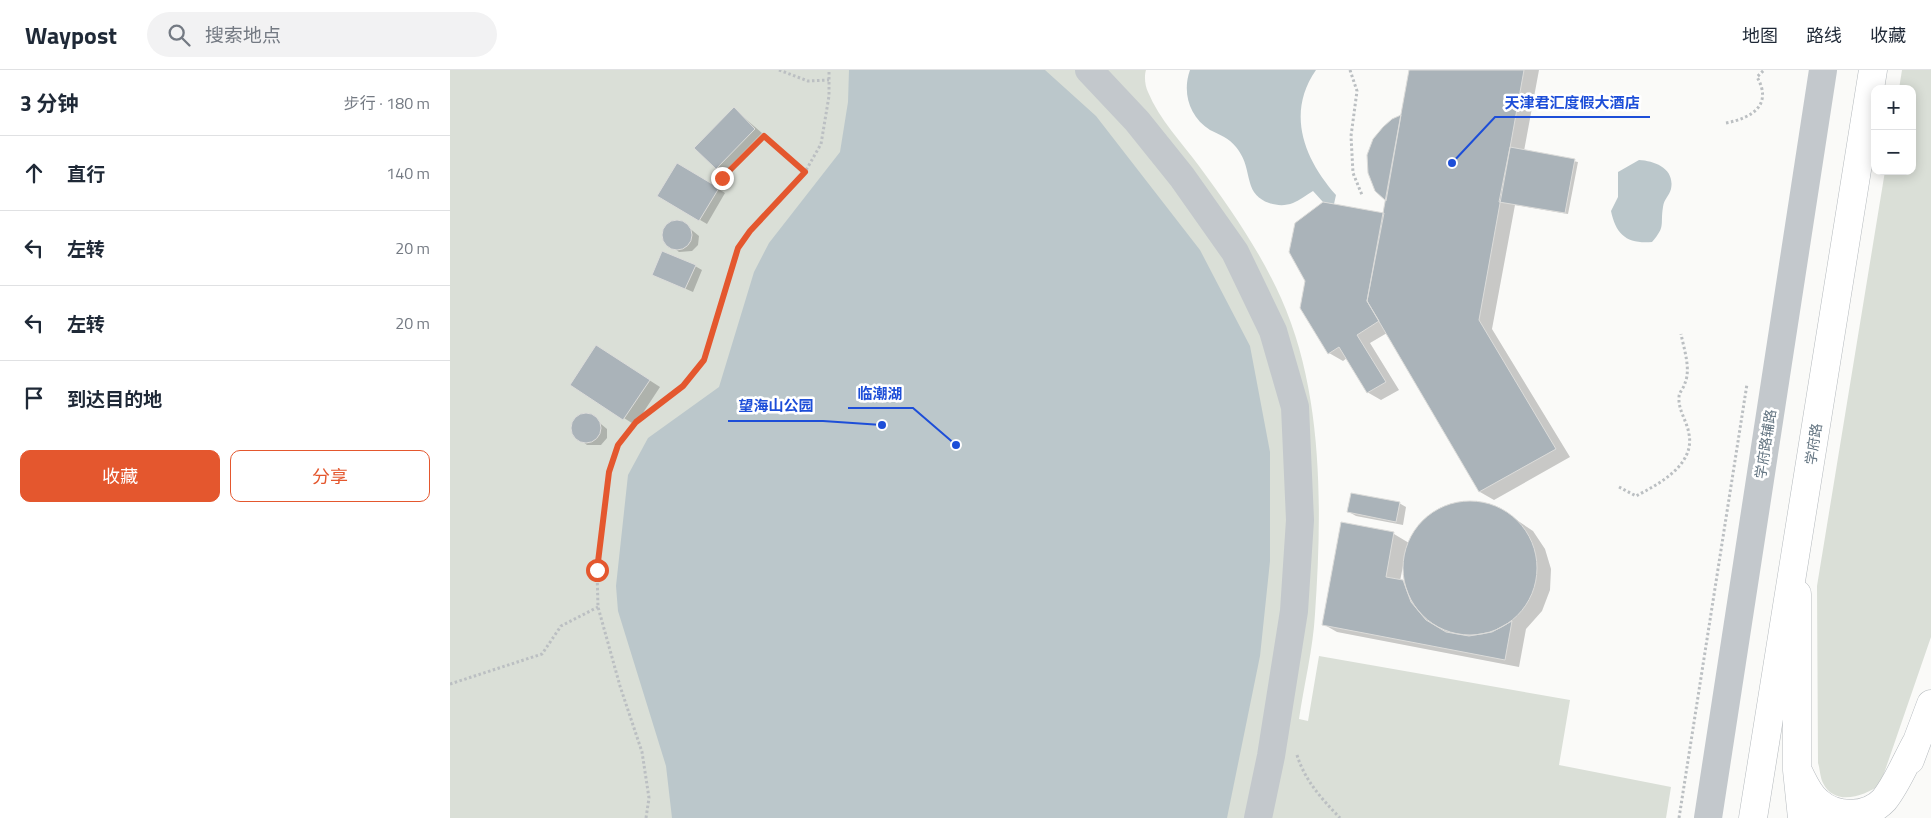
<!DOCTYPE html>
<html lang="zh">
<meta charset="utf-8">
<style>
:root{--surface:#fff;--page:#f2f2f3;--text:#1f2937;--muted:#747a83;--line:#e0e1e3;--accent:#e4572e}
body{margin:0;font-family:"Titillium Web","Noto Sans SC",sans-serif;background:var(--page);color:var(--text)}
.controls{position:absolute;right:15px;top:15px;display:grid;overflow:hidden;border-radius:10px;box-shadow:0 2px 12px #0003}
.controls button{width:45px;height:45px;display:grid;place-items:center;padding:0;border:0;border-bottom:1px solid var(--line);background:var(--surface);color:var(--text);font:25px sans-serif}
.stop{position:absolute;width:15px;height:15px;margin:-11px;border:4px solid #e4572e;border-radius:50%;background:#fff}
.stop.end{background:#e4572e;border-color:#fff;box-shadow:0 1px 5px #0008}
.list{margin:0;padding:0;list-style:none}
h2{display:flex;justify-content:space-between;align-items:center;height:65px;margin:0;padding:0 20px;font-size:21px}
h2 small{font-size:16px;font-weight:400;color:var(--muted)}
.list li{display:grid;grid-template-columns:32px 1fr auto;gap:15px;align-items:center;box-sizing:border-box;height:75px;padding:0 20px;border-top:1px solid var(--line)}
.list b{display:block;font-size:19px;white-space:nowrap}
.list em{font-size:16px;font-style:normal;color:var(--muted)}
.actions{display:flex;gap:10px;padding:15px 20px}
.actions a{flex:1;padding:11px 0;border:1px solid var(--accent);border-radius:10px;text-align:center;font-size:18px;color:var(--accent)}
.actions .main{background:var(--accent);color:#fff}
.icon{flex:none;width:28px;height:28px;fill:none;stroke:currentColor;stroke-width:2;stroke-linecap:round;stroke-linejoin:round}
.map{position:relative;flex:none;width:1481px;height:748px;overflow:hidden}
header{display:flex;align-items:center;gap:30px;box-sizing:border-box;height:70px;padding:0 25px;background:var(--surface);border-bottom:1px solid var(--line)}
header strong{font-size:24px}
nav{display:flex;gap:28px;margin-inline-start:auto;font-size:18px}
.search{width:350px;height:45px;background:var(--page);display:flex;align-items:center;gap:12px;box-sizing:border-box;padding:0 18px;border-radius:28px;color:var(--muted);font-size:19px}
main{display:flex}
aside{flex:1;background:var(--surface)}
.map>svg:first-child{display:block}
</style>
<header>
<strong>Waypost</strong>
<div class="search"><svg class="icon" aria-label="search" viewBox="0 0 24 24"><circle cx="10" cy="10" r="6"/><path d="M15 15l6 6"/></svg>搜索地点</div>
<nav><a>地图</a><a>路线</a><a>收藏</a></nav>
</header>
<main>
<aside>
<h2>3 分钟<small>步行 · 180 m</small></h2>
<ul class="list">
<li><svg class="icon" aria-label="ahead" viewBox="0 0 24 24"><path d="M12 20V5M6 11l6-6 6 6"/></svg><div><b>直行</b></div><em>140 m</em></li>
<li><svg class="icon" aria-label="left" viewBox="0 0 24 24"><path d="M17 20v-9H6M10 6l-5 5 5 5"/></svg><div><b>左转</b></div><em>20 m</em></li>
<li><svg class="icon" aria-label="left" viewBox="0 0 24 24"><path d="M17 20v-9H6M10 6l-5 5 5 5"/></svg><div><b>左转</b></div><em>20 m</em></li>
<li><svg class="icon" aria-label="arrive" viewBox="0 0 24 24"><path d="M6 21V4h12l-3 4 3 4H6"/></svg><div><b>到达目的地</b></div></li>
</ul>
<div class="actions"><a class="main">收藏</a><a>分享</a></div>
</aside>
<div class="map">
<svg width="1481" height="748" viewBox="0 0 1481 748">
<rect width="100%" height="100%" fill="#fafaf8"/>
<path fill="#dadfd7" d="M0,0H696C694,6 695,16 698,22C709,49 732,73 749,96C780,138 810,181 831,228C874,324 872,442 865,544C863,579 854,615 849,649L858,651L869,586L1120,630L1109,695L1221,717L1216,748H0Z
M1452,0H1481V567L1430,715C1414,726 1385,737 1373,713C1370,707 1370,699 1368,693L1367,516L1435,101H1462V19H1449Z"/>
<path fill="#bbc7cb" d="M399,0H595L646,46L750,180L800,276L820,382V491L810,586L777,748H222L216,696L168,541L166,516L178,405L198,368L269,317L304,202L319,173L390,82L398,32Z
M740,0H866C836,43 854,89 886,125L884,134L873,132L863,121C856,125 850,130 843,133C828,139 806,132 801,116C796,100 797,91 786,77C779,68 770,65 760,60C739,47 732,22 740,0Z
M1189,90C1206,91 1225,99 1221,119C1219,126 1214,129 1213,137C1210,155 1216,156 1202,172C1177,174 1166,165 1161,141L1168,127V102Z"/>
<path fill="#0003" fill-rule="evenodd" d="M960,0H1089L1074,81L1128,92L1118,144L1065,135L1042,259L1120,387L1044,430L1030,422L937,263L920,273L949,320L931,330L917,322L897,288L893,291L879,283L935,144Z
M284,39L312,63L274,102L267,98Z
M227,94L275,123L257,154L209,126Z
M223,152H232L249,166L248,175L242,181L229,182L215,171L214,162Z
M245,196L252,200L243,222L204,205Z
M157,283L210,317L185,355L122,315Z
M131,345H140L157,359V368L151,375H137L123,364L122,355Z
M1011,432L1032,433L1052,440L1083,461L1095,479L1101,499L1100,520L1092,541L1076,559L1069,597L887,562L873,554L944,464L959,473L974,450L991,438ZM953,496H954V511H950Z
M949,433L956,437L953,455L906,446L899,442Z"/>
<path fill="#aab3b9" stroke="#dcdcda" d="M959,0H1074L1029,250L1106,379L1029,422L917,231Z
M284,37L305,59L266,99L244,78Z
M951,45L936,131L925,121L918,103L917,85L923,69L933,57L942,49Z
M1060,77L1125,89L1115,143L1049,132Z
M227,93L269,118L249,151L207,126Z
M873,132L934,143L917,231L929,251L907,265L936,312L917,323L889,277L878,284L850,238L855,211L839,182L845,153Z
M212 165a15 15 0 1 1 30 0a15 15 0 1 1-30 0Z
M212,181L246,195L235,219L202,205Z
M146,275L200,310L173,350L120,315Z
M121 358a15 15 0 1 1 30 0a15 15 0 1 1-30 0Z
M901,423L950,432L946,452L897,442Z
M953 498a67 67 0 1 1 134 0a67 67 0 1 1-134 0Z
M891,452L944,462L936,507L953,510L961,532L976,550L996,562L1019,566L1042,562L1062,551L1055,590L872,555Z"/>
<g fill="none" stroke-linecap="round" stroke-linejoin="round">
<g stroke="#b5babe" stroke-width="29">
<path id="major" d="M1347,524V700L1352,748
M1460,690L1481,634
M1349,703C1354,713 1359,725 1368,732C1386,748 1417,748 1434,730C1447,714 1456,691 1466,673"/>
</g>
<g stroke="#b4b9bd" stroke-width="29">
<path id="highway" d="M1303,748L1423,0"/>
</g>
<path stroke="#bbbfc2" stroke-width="3" stroke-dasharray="2.5 2.5" stroke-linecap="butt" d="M329,0L358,11L379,10
M900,0L907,21L901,66L903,103L912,125
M1276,53C1302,48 1323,35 1307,7L1314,0
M272,108L314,66L355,102
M1169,417L1186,426C1209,414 1245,395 1239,364C1237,351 1228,340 1229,327C1229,322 1234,318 1235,313C1241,299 1234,279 1231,264
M0,614L92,584L111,556L148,537
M847,685C855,711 872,729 890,748
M196,748L199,728L192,682L170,616L148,537L147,500L159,403L168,375L186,352L233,316L253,291L288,178L300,161L355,102L371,74L379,26V0
M1229,748L1297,314"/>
<path stroke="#c3c8cc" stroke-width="28" d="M639,0L687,51L732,107L785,182L823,261L845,337L850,450L844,541L821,686L808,748
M1258,748L1373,0"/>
<use href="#major" stroke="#fff" stroke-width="28"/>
<use href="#highway" stroke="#fff" stroke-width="28"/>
</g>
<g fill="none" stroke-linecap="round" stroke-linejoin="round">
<path stroke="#e4572e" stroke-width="6" d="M147,500L159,402L168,375L186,352L233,316L254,290L288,178L300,161L355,102L314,66L272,108"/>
</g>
<g text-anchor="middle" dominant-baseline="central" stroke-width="5" stroke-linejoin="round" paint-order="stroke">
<g font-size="14" fill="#657683" stroke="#fff">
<text transform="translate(1315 374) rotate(-81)">学府路辅路</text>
<text transform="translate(1363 374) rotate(-81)">学府路</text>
</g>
</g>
<path fill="none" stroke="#1d4ed8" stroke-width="2" d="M1002 93L1045 47H1200M506 375L463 338H398M432 355L373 351H278"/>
<g fill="#1d4ed8" stroke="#fff" stroke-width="2">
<circle cx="1002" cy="93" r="5"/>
<circle cx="506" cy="375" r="5"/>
<circle cx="432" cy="355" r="5"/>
</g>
<g font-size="15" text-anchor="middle" font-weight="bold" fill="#1d4ed8" stroke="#fff" stroke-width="5" stroke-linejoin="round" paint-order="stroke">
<text x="1122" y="38">天津君汇度假大酒店</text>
<text x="430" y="329">临潮湖</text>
<text x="326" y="341">望海山公园</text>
</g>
</svg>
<div class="controls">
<button>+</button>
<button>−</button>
</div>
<div class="stop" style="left:147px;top:500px"></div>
<div class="stop end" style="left:272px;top:108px"></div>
</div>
</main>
